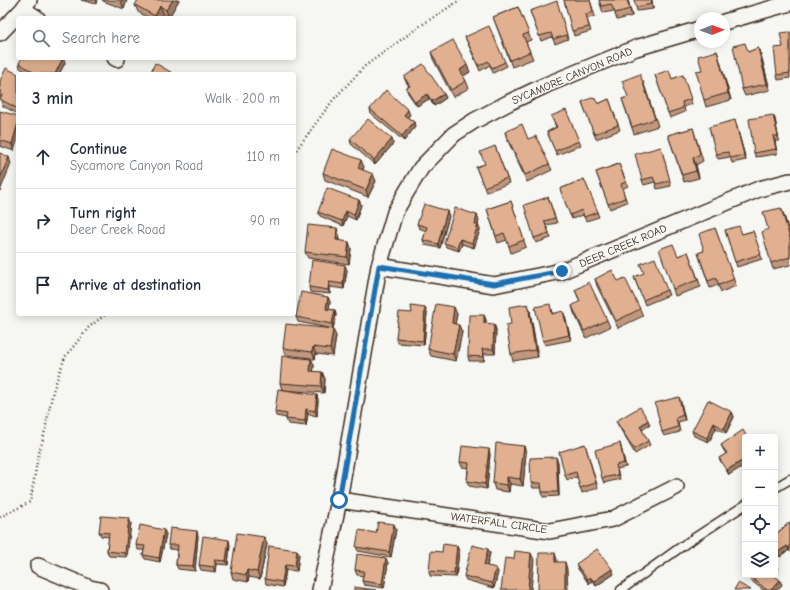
<!DOCTYPE html>
<meta charset="utf-8">
<style>
:root{--surface:#fff;--page:#f2f2f3;--text:#1f2937;--muted:#747a83;--line:#e0e1e3}
body{margin:0;font-family:"Comic Neue",sans-serif;background:var(--page);color:var(--text)}
.controls{position:absolute;right:12px;bottom:12px;display:grid;overflow:hidden;border-radius:4px;box-shadow:0 2px 10px #0003}
.controls button{width:36px;height:36px;display:grid;place-items:center;padding:0;border:0;border-bottom:1px solid var(--line);background:var(--surface);color:var(--text);font:20px sans-serif}
.compass{position:absolute;left:694px;top:12px;width:36px;height:36px;border-radius:50%;background:var(--surface);box-shadow:0 2px 10px #0003;rotate:89deg}
.stop{position:absolute;width:12px;height:12px;margin:-9px;border:3px solid #1f6fb2;border-radius:50%;background:#fff}
.stop.end{background:#1f6fb2;border-color:#fff;box-shadow:0 1px 4px #0008}
.list{margin:0;padding:0;list-style:none}
h2{display:flex;justify-content:space-between;align-items:center;height:52px;margin:0;padding:0 16px;font-size:17px}
h2 small{font-size:13px;font-weight:400;color:var(--muted)}
.list li{display:grid;grid-template-columns:26px 1fr auto;gap:12px;align-items:center;box-sizing:border-box;height:64px;padding:0 16px;border-top:1px solid var(--line)}
.list b{display:block;font-size:15px;white-space:nowrap}
.list p{margin:0;font-size:13px;white-space:nowrap;color:var(--muted)}
.list em{font-size:13px;font-style:normal;color:var(--muted)}
.icon{flex:none;width:22px;height:22px;fill:none;stroke:currentColor;stroke-width:2;stroke-linecap:round;stroke-linejoin:round}
.map{position:relative;flex:none;width:790px;height:590px;overflow:hidden}
.search{position:absolute;background:var(--surface);box-shadow:0 2px 10px #0003;left:16px;top:16px;width:280px;height:44px;display:flex;align-items:center;gap:10px;box-sizing:border-box;padding:0 14px;border-radius:4px;color:var(--muted);font-size:15px}
.panel{position:absolute;background:var(--surface);box-shadow:0 2px 10px #0003;left:16px;top:72px;width:280px;height:244px;border-radius:4px}
.map>svg:first-child{display:block}
</style>
<div class="map">
<svg width="790" height="590" viewBox="0 0 790 590">
<rect width="100%" height="100%" fill="#f6f6f2"/>
<filter id="ink" filterUnits="userSpaceOnUse"><feTurbulence type="fractalNoise" baseFrequency=".025" numOctaves="2"/><feDisplacementMap in="SourceGraphic" scale="8" xChannelSelector="R" yChannelSelector="G"/><feConvolveMatrix kernelMatrix="1 2 1 2 8 2 1 2 1" color-interpolation-filters="sRGB"/></filter>
<g filter="url(#ink)">
<g fill="none" stroke-linecap="round" stroke-linejoin="round">
<g stroke="#3b2a1e" stroke-width="11">
<path id="service" d="M775,488L790,479
M621,590L685,544L745,505"/>
</g>
<g stroke="#3b2a1e" stroke-width="18">
<path id="minor" d="M23,9L37,18
M724,22L790,3
M0,33L23,9L29,0
M115,58L117,59
M379,266L494,285L562,271L759,189L790,181
M339,500L550,531L613,519L676,487
M38,566L90,588L100,590
M320,590L339,500L379,266L395,212L407,191L421,168L454,134L474,121L510,102L546,85L636,48L700,29"/>
</g>
<path stroke="#3b2a1e" stroke-width="2.5" stroke-dasharray="1 3" stroke-linecap="butt" d="M294,153L333,100L365,66L420,26L460,0
M0,517L30,502L38,457L44,435L53,391L65,357L89,327L106,314"/>
<use href="#service" stroke="#f6f6f2" stroke-width="8"/>
<use href="#minor" stroke="#f6f6f2" stroke-width="15"/>
</g>
<path fill="#c1977d" stroke="#3b2a1e" d="M81,0H97L96,4Z
M102,0H127L124,9L103,1Z
M179,0L169,17L163,13L160,18H149L138,12L135,5Z
M564,0H590L595,16L587,19L591,31L574,36Z
M599,0H628L632,16L617,20L614,11L603,13Z
M652,0L653,9L637,11L636,7Z
M558,6L568,39L555,44L552,37L541,41L530,11Z
M518,7L531,40L526,42L533,59L512,67L493,17Z
M790,32V78L778,80L777,75L783,47Z
M465,37L505,62L507,66L493,73L490,65L480,71Z
M758,48L761,55L770,90L745,96L742,89L748,52Z
M717,51L731,100L706,107L704,100L702,70Z
M431,52L470,72L463,76L466,81L469,88L453,97L433,59Z
M63,58L65,63L59,74H30L20,68L19,63Z
M18,74V114L3,106L0,99L1,97H0V81Z
M655,75L672,79L683,75L692,104L684,107L685,112L670,118Z
M404,77L444,94L446,98L434,106L429,99L417,106L408,93L406,88L409,86L406,82Z
M643,81L658,126L634,134L622,99L628,97Z
M609,99L620,130L596,139L582,102L598,104Z
M370,109L410,115L407,117L414,122L415,127L404,141L371,114Z
M0,111L14,151L0,146Z
M773,115L775,119L779,141H775L777,154L756,157L754,153Z
M551,116L579,141L581,145L557,155L547,132L556,127Z
M736,124L746,160L732,163L730,157L718,159L716,154Z
M693,128L703,161L696,165L699,178L684,182L668,135Z
M505,132L528,139L549,164L552,170L527,182L507,139Z
M350,139H392L393,144L375,165L351,144Z
M495,146L509,183L486,192L476,167L485,164Z
M662,151L671,186L657,189L655,182L644,185L642,180Z
M619,164L628,186L622,189L627,202L610,209L596,172Z
M364,167L363,170L376,181L368,197L325,180L323,173Z
M584,179L599,217L586,221L583,215L572,219L560,189Z
M548,197L557,223L546,225L551,238L536,243L534,238Z
M359,200L361,205L356,220L347,216L343,226L320,216L318,212Z
M511,201L526,247L511,253L507,240L498,243L487,209Z
M477,215L479,220L478,225L480,230L474,248L462,244L459,251L446,247L444,243Z
M784,215L790,236V265L773,269L771,263Z
M449,216L440,248L425,245L423,240L426,231L419,228L417,224Z
M715,228L736,286L721,292L718,285L710,288L698,253L704,251Z
M725,230L742,234L753,231L762,259L737,267Z
M339,235V241L349,242L351,249L349,264L308,258L305,252Z
M688,252L701,287L675,296L673,289L678,256Z
M347,270L344,289L330,287V294L310,292L309,287Z
M634,277L667,290L669,295L645,305Z
M595,279L618,281L640,309L643,316L618,328L597,286Z
M575,290L607,320L610,327L586,338L574,313L572,306L580,302Z
M328,297L330,302L329,309L335,310L336,315L333,329L298,322L296,317Z
M528,304L530,311L538,357L513,361L511,354V324Z
M425,308L427,313L424,345L398,343L396,338L412,313Z
M552,309L553,314L565,316L571,340L545,345L543,341Z
M457,314L455,324L462,332L456,361L431,356L428,349Z
M484,315L486,320V324L496,329L495,354H484V361H469L468,356Z
M336,336L333,356L316,354L315,359H311L314,365L313,372H322L325,379L324,393L282,390L280,383L311,358L286,355L283,348Z
M317,395L318,400L317,416L308,414L306,426L288,424L286,419V418L276,416L275,412Z
M679,397L685,420L678,422L680,432L664,436L662,432Z
M732,412L734,417L726,433L716,428L709,442L694,436L692,431Z
M616,421L650,425L642,430L648,441L650,445L635,454L618,425Z
M747,437L729,475L721,462L719,458L726,454L723,449L721,445Z
M620,443L626,467L617,469L620,479L604,483L602,478Z
M585,444L598,488L582,493L577,477L567,480L565,475Z
M524,446L526,453L523,486L510,484L509,492L495,490L493,483Z
M490,454L487,489L469,486L467,481L468,468L462,467L460,462Z
M558,462L559,496L543,497L542,492V488H533L531,483Z
M790,522V552L789,550L780,557L775,551V535Z
M131,523L127,557L109,556L107,551L109,537L101,536L99,532Z
M396,529L391,557L358,551L356,547L376,533Z
M166,534L160,562L145,559L143,555L144,550H138L136,545Z
M198,536L195,571L178,569L176,565L177,550L170,549L168,545Z
M267,544L260,579L249,577L248,582L233,579L231,572Z
M230,545L228,565L217,564L216,572L201,570L199,565Z
M459,551L456,577L430,576L429,571Z
M490,553L487,566L498,572L494,588L466,580L464,576Z
M299,554L297,571L286,570L283,587L266,584L265,579Z
M388,563L384,588L364,585L362,581L363,576L357,575L355,570Z
M576,564L614,574L596,586L592,581L589,584L578,569Z
M777,567L778,572L775,576L782,585L777,590H763L749,579L747,575H775Z"/>
<path fill="#9d7b66" stroke="#3b2a1e" d="M122,0H127L124,9L121,2Z
M173,0H179L169,17L166,10Z
M627,0H628L632,16L630,9Z
M651,0H652L653,9L652,4Z
M160,6L163,13L160,18H155V16Z
M758,48L761,55L770,90L767,84Z
M717,51L731,100L728,93Z
M63,58L65,63L59,74H55Z
M467,65L470,72L462,77L460,70Z
M427,94L429,99L417,106L415,102Z
M444,94L446,98L434,106L432,101Z
M408,110L410,115L406,119L404,115Z
M773,115L775,119L779,141L778,136Z
M735,120L736,124L746,160L744,155Z
M414,122L415,127L404,141L402,136Z
M18,123V138L14,151L12,144Z
M773,136L775,141L777,154L776,149Z
M392,139L393,144L375,165L374,160Z
M9,157L11,164L0,191V178Z
M693,158L696,165L699,178L696,171Z
M361,160L364,167L361,175L358,168Z
M373,174L376,181L368,197L366,190Z
M359,200L361,205L356,220L354,215Z
M781,208L784,215L790,238Z
M346,211L347,216L343,226L342,221Z
M447,211L449,216L440,248L438,244Z
M477,215L479,220L477,229L475,224Z
M478,225L480,230L474,248L472,243Z
M337,228L339,235L338,247L336,240Z
M460,239L462,244L459,251L457,247Z
M349,242L351,249L349,264L347,257Z
M345,265L347,270L344,289L343,284Z
M329,282L330,287V294L328,290Z
M328,297L330,302L328,314L326,309Z
M528,304L530,311L538,357L535,350Z
M454,307L457,314L454,330L452,323Z
M425,308L427,313L424,345L423,341Z
M335,310L336,315L333,329L332,324Z
M563,311L565,316L571,340L569,335Z
M484,315L486,320V328L484,323Z
M494,324L496,329L495,354L493,349Z
M459,325L462,332L456,361L453,354Z
M333,329L336,336L333,356L330,349Z
M313,347L316,354L315,359L312,352Z
M482,349L484,354V361L483,357Z
M311,359L314,365L313,378L310,371Z
M322,372L325,379L324,393L321,386Z
M317,395L318,400L317,416L315,411Z
M679,397L681,402L685,420L683,415Z
M306,409L308,414L306,426L305,421Z
M732,412L734,417L726,433L724,429Z
M648,420L650,425L642,430L640,426Z
M714,423L716,428L709,442L707,438Z
M620,443L621,448L626,467L624,463Z
M524,446L526,453L523,486L520,479Z
M489,449L490,454L487,489L485,484Z
M556,457L558,462L559,496L558,492Z
M745,459V465L729,475L727,470Z
M507,477L510,484L509,492L507,485Z
M129,518L131,523L127,557L125,553Z
M394,524L396,529L391,557L389,552Z
M164,530L166,534L160,562L159,558Z
M197,531L198,536L195,571L193,566Z
M264,537L267,544L260,579L257,572Z
M229,540L230,545L228,565L226,561Z
M457,546L459,551L456,577L454,573Z
M787,546L789,550L780,557L778,552Z
M488,549L490,553L486,570L484,565Z
M297,550L299,554L297,571L295,566Z
M531,553L534,560L531,590H528Z
M555,553L557,560V569L555,562Z
M386,558L388,563L384,588L382,584Z
M215,560L217,564L216,572L214,567Z
M565,562L567,569L568,590H565Z
M285,565L286,570L283,587L282,582Z
M777,567L778,572L773,578L772,575H775V569Z
M496,568L498,572L494,588L492,583Z
M612,569L614,574L596,586L594,581Z
M247,570L249,577L248,582L246,575Z
M590,577L592,581L589,584L587,579Z
M780,580L782,585L777,590H771Z"/>
<path fill="#e0b091" stroke="#3b2a1e" d="M138,0H173L166,10L160,6L155,16L135,5Z
M564,0H590L593,12L586,14L589,27L572,31Z
M599,0H627L630,9L615,13L611,4L601,6Z
M634,0H651L652,4L636,7Z
M557,1L567,35L553,39L551,33L539,36L530,11Z
M518,7L529,33L523,35L530,52L510,60L493,17Z
M489,26L505,62L492,68L488,61L479,66L465,37Z
M790,32V73L777,75L774,48L783,47L780,33Z
M453,40L467,65L460,70L466,81L451,90L431,52Z
M745,43L748,52L758,48L767,84L742,89L733,46Z
M717,51L728,93L704,100L696,71L702,70L698,56Z
M22,58H63L55,74H36L19,63Z
M155,63L174,74H150Z
M423,64L444,94L432,101L427,94L415,102L406,88L410,86L404,77Z
M6,68L18,74V109L0,99L3,94L0,91V81Z
M669,70L672,79L683,75L691,99L682,102L683,108L668,113L655,75Z
M640,74L655,119L632,127L622,99L628,97L622,81Z
M386,90L408,110L404,115L414,122L402,136L370,109Z
M594,97L598,104L609,99L618,125L594,134L582,102Z
M566,110L579,141L555,151L547,132L557,127L551,116Z
M0,111L18,116V123L12,144L0,140Z
M773,115L778,136H773L776,149L754,153L749,119Z
M368,119L392,139L374,160L350,139Z
M735,120L744,155L730,158L728,152L716,154L709,127Z
M522,124L528,139L536,136L549,164L525,175L505,132Z
M693,128L700,154L693,158L696,171L682,175L668,135Z
M495,146L507,178L484,187L476,167L485,164L480,152Z
M661,147L670,181L656,184L653,177L642,180L635,154Z
M332,149L361,160L358,168L373,174L366,190L323,173Z
M0,153L9,157L0,178Z
M619,164L626,182L621,184L625,198L608,204L596,172Z
M584,179L598,212L584,217L582,210L570,215L560,189Z
M327,188L359,200L354,215L346,211L342,221L318,212Z
M548,197L555,218L544,221L549,233L534,238L524,205Z
M511,201L524,240L509,246L504,233L496,236L487,209Z
M424,204L447,211L438,244L423,240L427,227L417,224Z
M455,208L477,215L475,224L478,225L472,243L460,239L457,247L444,243Z
M781,208L790,238V257L771,263L762,232L768,229L763,212Z
M308,225L337,228L336,240L349,242L347,257L305,252Z
M739,226L742,234L753,231L761,254L735,262L725,230Z
M715,228L734,279L719,285L716,278L708,281L698,253L704,251L699,234Z
M673,244L678,256L688,252L698,280L673,289L659,249Z
M655,258L667,290L643,300L634,277L644,273L640,264Z
M312,260L345,265L343,284L329,282L328,290L309,287Z
M612,270L618,281L625,278L640,309L616,321L595,279Z
M589,282L607,320L584,331L572,306L580,301L575,290Z
M301,292L328,297L326,309L335,310L332,324L296,317Z
M436,304L454,307L452,323L459,325L453,354L428,349Z
M528,304L535,350L511,354L506,325L511,324L509,307Z
M550,304L552,314L563,311L569,335L543,341L535,307Z
M411,306L425,308L423,341L396,338L399,312L412,313Z
M469,315H484V323L494,324L493,349H482L483,357L468,356Z
M286,324L333,329L330,349L313,347L312,352L283,348Z
M282,356L311,359L310,371L322,372L321,386L280,383Z
M278,389L317,395L315,411L306,409L305,421L286,419L287,414L275,412Z
M679,397L683,415L676,418L678,427L662,432L655,403Z
M708,400L732,412L724,429L714,423L707,438L692,431Z
M640,407L648,420L640,426L648,441L634,449L616,421Z
M743,430L747,437H745V459L727,470L719,458L727,453L721,445Z
M496,443L524,446L520,479L507,477V485L493,483Z
M620,443L624,463L616,465L618,475L602,478L595,450Z
M585,444L596,483L580,488L576,472L565,475L559,452Z
M462,446L489,449L485,484L467,481L469,463L460,462Z
M556,457L558,492H542L541,483H531L530,458Z
M101,516L129,518L125,553L107,551L109,533L99,532Z
M378,522L394,524L389,552L356,547L359,530L376,533Z
M790,522V549L787,546L778,552L775,548V535Z
M140,525L164,530L159,558L143,555L145,546L136,545Z
M170,528L197,531L193,566L176,565L178,545H168Z
M237,533L264,537L257,572L247,570L246,575L231,572Z
M203,536L229,540L226,561L215,560L214,567L199,565Z
M443,544L457,546L454,573L429,571L431,551L442,552Z
M472,545L488,549L484,565L496,568L492,583L464,576Z
M269,546L297,550L295,566L285,565L282,582L265,579Z
M597,549L612,569L594,581L590,577L587,579L576,564Z
M515,551L531,553L528,590H501L505,558L514,559Z
M539,553H555V562H565V590H538Z
M357,554L386,558L382,584L362,581L364,571L355,570Z
M748,575H773L780,580L771,590H767Z
M738,583L751,590H734Z
M354,587L376,590H354Z"/>
</g>
<g fill="none" stroke-linecap="round" stroke-linejoin="round" filter="url(#ink)">
<path stroke="#1f6fb2" stroke-width="5" d="M339,500L379,266L494,284L562,271"/>
</g>
<g text-anchor="middle" dominant-baseline="central" stroke-width="3" stroke-linejoin="round" paint-order="stroke">
<g font-size="11" fill="#3b2a1e" stroke="#f6f6f2">
<text transform="translate(572 76) rotate(-23)">SYCAMORE CANYON ROAD</text>
<text transform="translate(623 246) rotate(-23)">DEER CREEK ROAD</text>
<text transform="translate(499 523) rotate(8)">WATERFALL CIRCLE</text>
</g>
</g>
</svg>
<div class="controls">
<button>+</button>
<button>−</button>
<button><svg class="icon" aria-label="locate" viewBox="0 0 24 24"><circle cx="12" cy="12" r="6"/><path d="M12 2v4M12 18v4M2 12h4M18 12h4"/></svg></button>
<button><svg class="icon" aria-label="layers" viewBox="0 0 24 24"><path d="M12 4l9 5-9 5-9-5zM3 14l9 5 9-5"/></svg></button>
</div>
<svg class="compass" viewBox="-18 -18 36 36"><path d="M0-13l5 13h-10z" fill="#e53935"/><path d="M0 13l5-13h-10z" fill="#747a83"/></svg>
<div class="stop" style="left:339px;top:500px"></div>
<div class="stop end" style="left:562px;top:271px"></div>
<div class="search"><svg class="icon" aria-label="search" viewBox="0 0 24 24"><circle cx="10" cy="10" r="6"/><path d="M15 15l6 6"/></svg>Search here</div>
<section class="panel">
<h2>3 min<small>Walk · 200 m</small></h2>
<ul class="list">
<li><svg class="icon" aria-label="ahead" viewBox="0 0 24 24"><path d="M12 20V5M6 11l6-6 6 6"/></svg><div><b>Continue</b><p>Sycamore Canyon Road</p></div><em>110 m</em></li>
<li><svg class="icon" aria-label="right" viewBox="0 0 24 24"><path d="M7 20v-9h11M14 6l5 5-5 5"/></svg><div><b>Turn right</b><p>Deer Creek Road</p></div><em>90 m</em></li>
<li><svg class="icon" aria-label="arrive" viewBox="0 0 24 24"><path d="M6 21V4h12l-3 4 3 4H6"/></svg><div><b>Arrive at destination</b></div></li>
</ul>
</section>
</div>
